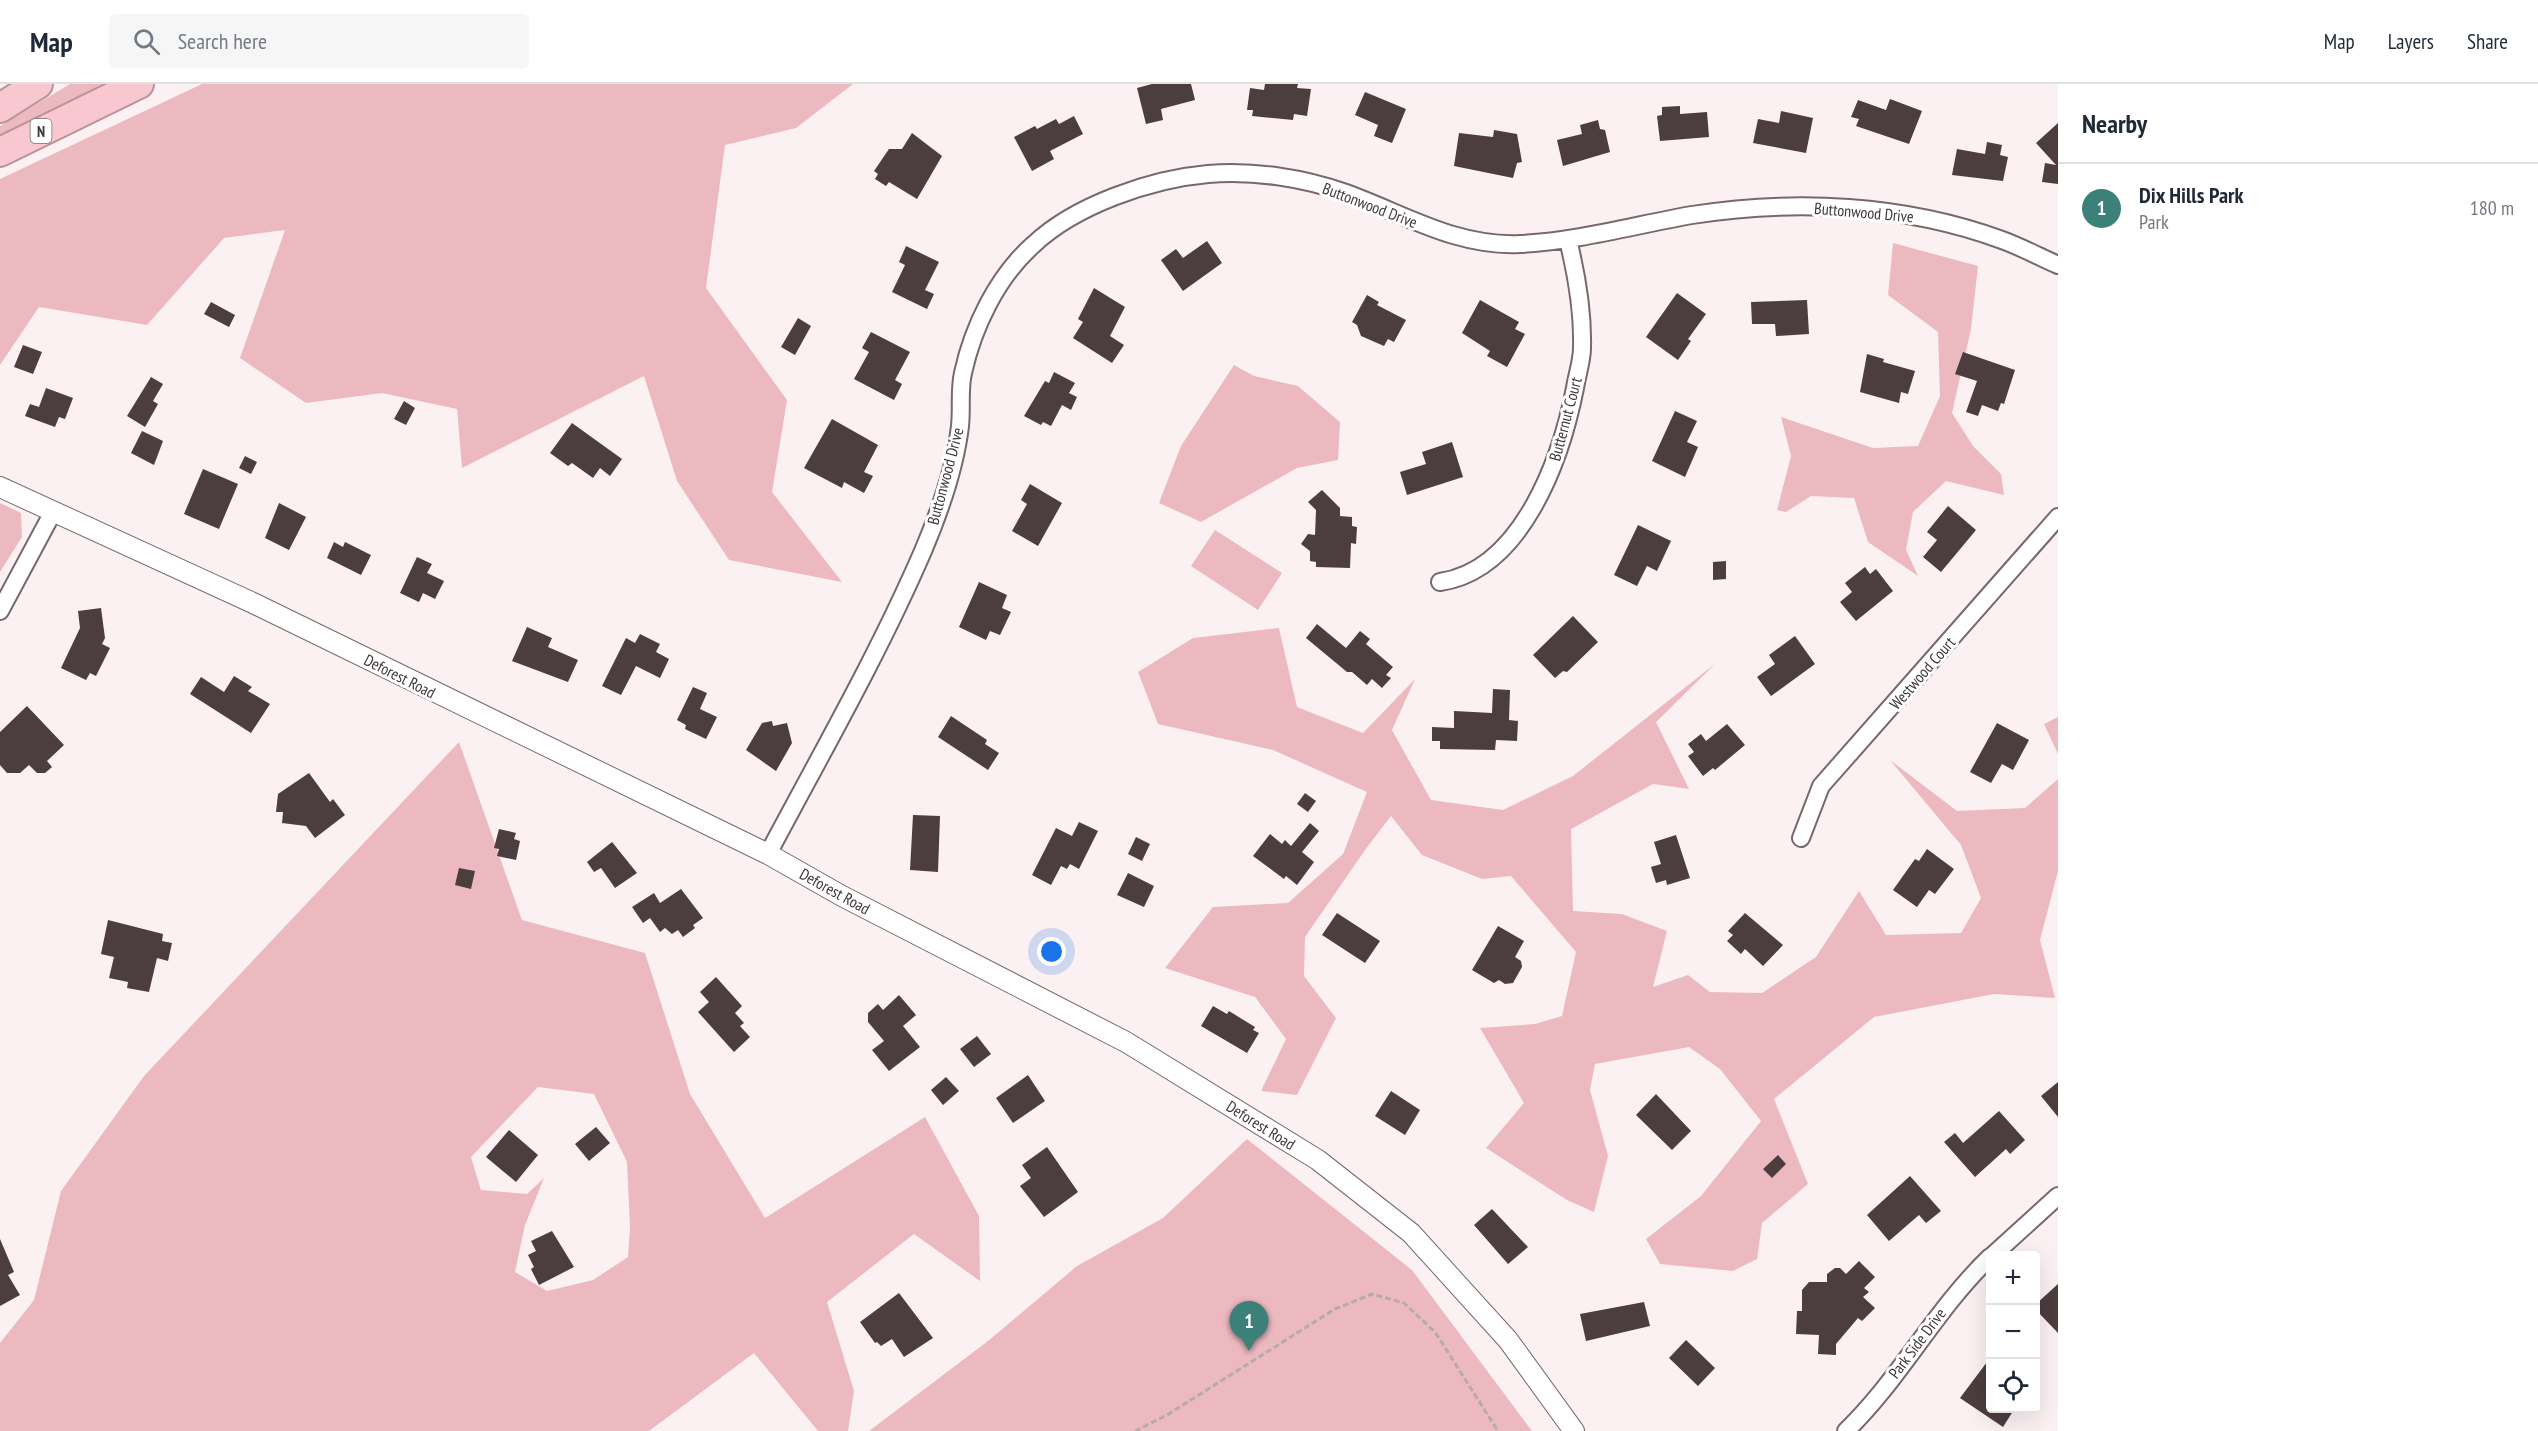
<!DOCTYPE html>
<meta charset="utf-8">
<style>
:root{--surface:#fff;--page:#f6f6f7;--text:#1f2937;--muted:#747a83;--line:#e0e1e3;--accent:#3b8179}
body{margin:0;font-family:"PT Sans Narrow",sans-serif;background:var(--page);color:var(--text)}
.controls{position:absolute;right:18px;bottom:18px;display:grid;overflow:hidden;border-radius:6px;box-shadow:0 6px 24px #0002}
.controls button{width:54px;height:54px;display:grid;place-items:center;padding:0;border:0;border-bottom:2px solid var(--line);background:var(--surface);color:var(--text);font:30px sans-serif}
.you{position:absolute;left:1052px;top:868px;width:21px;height:21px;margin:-15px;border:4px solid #fff;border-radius:50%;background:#1a73e8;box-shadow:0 0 0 9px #1a73e833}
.badge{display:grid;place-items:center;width:39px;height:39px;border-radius:50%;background:var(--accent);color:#fff;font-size:20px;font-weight:700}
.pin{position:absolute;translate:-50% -50px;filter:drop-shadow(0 2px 3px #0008)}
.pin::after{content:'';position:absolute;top:32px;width:21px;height:18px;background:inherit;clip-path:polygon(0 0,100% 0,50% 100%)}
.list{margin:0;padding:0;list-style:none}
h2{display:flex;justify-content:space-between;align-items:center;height:78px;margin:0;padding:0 24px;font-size:26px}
h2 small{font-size:20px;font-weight:400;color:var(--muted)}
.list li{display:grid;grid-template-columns:39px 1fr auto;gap:18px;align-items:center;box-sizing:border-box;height:90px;padding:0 24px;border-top:2px solid var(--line)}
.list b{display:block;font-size:22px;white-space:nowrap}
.list p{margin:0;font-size:20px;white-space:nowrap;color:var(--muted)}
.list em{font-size:20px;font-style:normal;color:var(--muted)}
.icon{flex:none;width:33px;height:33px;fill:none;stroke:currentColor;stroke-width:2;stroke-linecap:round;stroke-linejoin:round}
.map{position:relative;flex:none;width:2058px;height:1347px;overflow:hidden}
header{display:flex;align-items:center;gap:36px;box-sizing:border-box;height:84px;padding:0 30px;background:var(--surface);border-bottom:2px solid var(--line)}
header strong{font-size:28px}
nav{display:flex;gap:33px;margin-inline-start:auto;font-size:21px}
.search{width:420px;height:54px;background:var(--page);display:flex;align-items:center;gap:15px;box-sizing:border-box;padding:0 21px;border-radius:6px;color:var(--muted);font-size:22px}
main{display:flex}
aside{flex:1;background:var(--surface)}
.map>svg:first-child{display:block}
</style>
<header>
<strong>Map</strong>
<div class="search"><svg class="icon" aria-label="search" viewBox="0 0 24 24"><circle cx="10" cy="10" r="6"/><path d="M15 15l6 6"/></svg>Search here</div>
<nav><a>Map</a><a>Layers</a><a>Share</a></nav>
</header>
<main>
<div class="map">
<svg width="2058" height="1347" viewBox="0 0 2058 1347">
<rect width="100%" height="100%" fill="#fcf1f2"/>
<path fill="#edb9c1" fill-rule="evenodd" d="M70,0H107L0,54V42Z
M202,0H853L796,44L725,61L706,204L787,316L772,408L842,498L729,476L677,397L644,292L462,384L457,325L382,309L306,319L240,274L285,146L224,154L147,241L39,223L0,281V95Z
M1893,159L1978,182L1971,245L1952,329L1973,362L2001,390L2004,411L1946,397L1913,428L1906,466L1918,492L1868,458L1854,414L1811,412L1786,428L1777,426L1791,372L1781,333L1873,364L1918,362L1940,312L1938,248L1888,211Z
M1234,281L1254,292L1298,302L1340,338L1338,376L1297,384L1201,438L1159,419L1181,362Z
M0,419L21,429L22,453L0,488Z
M1215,446L1282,489L1258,526L1191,482Z
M1279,544L1297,623L1363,649L1415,595L1392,646L1431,716L1503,726L1573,692L1716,579L1656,638L1689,705L1653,700L1571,745L1573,827L1622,830L1667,847L1653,903L1688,891L1710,908L1762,909L1816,873L1859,807L1886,851L1961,849L1981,814L1961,761L1890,676L1957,727L2025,724L2058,695V787L2040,856L2055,914L1994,910L1874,933L1774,1015L1808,1100L1762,1139L1757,1175L1733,1187L1660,1180L1646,1155L1701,1112L1761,1037L1720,985L1689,963L1595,980L1590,1006L1608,1072L1594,1128L1567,1116L1486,1064L1524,1019L1480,944L1535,940L1562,932L1576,868L1511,792L1482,795L1422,771L1391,732L1365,766L1305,853L1304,892L1336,934L1297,1011L1261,1007L1286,955L1255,913L1165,884L1213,823L1288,819L1343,770L1367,708L1273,666L1158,640L1138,588L1193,554Z
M2058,633V670L2044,640Z
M459,658L522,836L645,869L690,1010L765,1134L925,1033L979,1132L980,1197L914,1150L827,1218L854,1307L848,1347H818L754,1269L649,1347H0V1259L34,1216L61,1107L144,992ZM538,1003L594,1010L627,1078L630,1143L628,1173L593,1196L547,1207L515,1188L525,1141L544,1094L527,1110L481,1106L471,1073Z
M1247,1055L1412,1186L1532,1347H869L988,1257L1077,1182L1163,1134Z"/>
<path fill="#4c3d3f" d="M1152,0H1191L1195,16L1161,25L1163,36L1146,40L1137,4Z
M1265,0H1298L1297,4L1311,5L1307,32L1294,30L1293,36L1252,32L1253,26H1247L1250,4L1264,6Z
M1365,8L1406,25L1392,59L1374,52L1378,41L1355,31Z
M1890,15L1922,27L1909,60L1856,42L1859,35L1851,33L1858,16L1886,26Z
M1680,22V30L1707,28L1709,53L1660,57L1657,32L1662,31V23Z
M1781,27L1813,34L1806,69L1753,59L1758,35L1779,39Z
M1074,32L1083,50L1050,67L1054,75L1032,87L1014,53L1035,42L1037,45L1056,35L1059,40Z
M1598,36L1600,45L1605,46L1610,68L1563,82L1557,56L1582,50L1580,41Z
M2058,39V100L2042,98L2045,79L2056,81L2036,59Z
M1494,46L1517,50L1522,78L1517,79L1513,94L1454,82L1459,49L1493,53Z
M912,49L942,72L917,115L889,98L886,102L875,95L878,90L874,87L889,65H902Z
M1987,58L2002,61L2000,71L2008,73L2003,97L1952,91L1957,65L1985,70Z
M1207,157L1222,179L1183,207L1161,176L1176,165L1183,174Z
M906,162L939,178L925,206L934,210L927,225L892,208L905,181L899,178Z
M1094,204L1125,223L1110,252L1124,261L1112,279L1073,254L1083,238L1078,235Z
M1677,209L1706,230L1688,255L1691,257L1678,276L1646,253Z
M1367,211L1379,218L1377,221L1406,236L1394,258L1388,255L1384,262L1361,252L1357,241L1352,238Z
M1480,216L1519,238L1515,245L1525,250L1507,283L1487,272L1490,267L1462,249Z
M1807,216L1809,250L1776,252L1775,240H1752L1751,218Z
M211,218L235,231L229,243L204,230Z
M798,234L811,242L795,271L781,263Z
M871,248L910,268L895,296L902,300L894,316L854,295L869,268L862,264Z
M23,261L42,268L33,290L14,283Z
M1963,268L2015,286L2004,320L2001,319L1998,327L1982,321L1978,332L1966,328L1977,297L1955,290Z
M1867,270L1884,275L1883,278L1915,287L1908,310L1901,308L1899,319L1860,308Z
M1054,288L1075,299L1069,309L1077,313L1071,326L1062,321L1051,342L1043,338L1041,341L1024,332L1045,297L1049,299Z
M151,293L163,300L153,317L158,320L145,343L127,332Z
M46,304L73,314L65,335L59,333L55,343L25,332L30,320L39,323Z
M404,317L415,324L406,341L394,335Z
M1675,327L1697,337L1687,358L1698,363L1685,393L1652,377Z
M832,335L878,361L864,388L873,392L864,409L844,398L842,404L804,384Z
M572,339L622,375L610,392L600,384L593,394L572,379L568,382L550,369Z
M142,347L163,357L154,381L131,369Z
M1452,358L1463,393L1407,411L1400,388L1426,380L1422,368Z
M245,372L257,378L251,390L239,384Z
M203,385L238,400L219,445L184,430Z
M1030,400L1062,419L1038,462L1012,447L1027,420L1021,416Z
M1322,406L1340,424V432L1352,433V442L1357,443L1356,460L1351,459L1350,484L1316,483V478L1310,477V467L1301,460L1308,450L1315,451L1316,426L1308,418Z
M279,419L306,433L289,466L265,454Z
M1948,422L1976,446L1941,488L1923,473L1937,456L1927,448Z
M1638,441L1671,457L1657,487L1647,482L1637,502L1614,491Z
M334,458L343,463L345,458L371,471L361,491L327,474Z
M417,473L432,480L427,489L444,497L435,515L423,509L419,518L400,509Z
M1726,477V495L1713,496V478Z
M1865,483L1870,490L1876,485L1893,507L1856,537L1840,518L1852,508L1845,499Z
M979,498L1007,511L1002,524L1011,528L1000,551L990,547L986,556L959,543Z
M101,524L105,554L102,560L110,564L96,592L90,589L86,596L61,584L80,544L78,527Z
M1573,532L1598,558L1567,588L1563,587L1555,594L1533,571Z
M1317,540L1346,564L1360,547L1370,555L1366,560L1393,583L1386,591L1391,594L1382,604L1372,595L1367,601L1352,588H1347L1306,554Z
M527,543L552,554L548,563L578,576L568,598L512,577Z
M640,550L660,560L656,568L669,575L660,594L636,582L621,611L602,602L626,554L635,559Z
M1795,552L1815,580L1771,612L1757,593L1775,580L1769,571Z
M234,592L252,603L248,607L270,620L251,649L190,610L201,593L224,608Z
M693,603L707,609L700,625L717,633L706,655L685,645L686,641L677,636Z
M1493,605L1510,606L1509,636L1518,637L1517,657L1496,656L1495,666L1440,665V657H1432V643L1454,644V627L1492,629Z
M27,622L64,661L47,677L52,683L45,689H37L29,681L20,689H7L0,681V648Z
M951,632L987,656L985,660L999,669L988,686L938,653Z
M772,637L773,642L787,639L792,659L776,687L746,666L762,639Z
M1997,639L2029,656L2013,686L2002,680L1991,699L1970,688Z
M1727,640L1745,661L1715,686L1713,684L1703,692L1688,672L1694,668L1688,660L1701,650L1706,657Z
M309,689L330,718L333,715L345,731L315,754L306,742L282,739L283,728H276L278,710Z
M1305,709L1316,717L1308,728L1297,720Z
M913,731L940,732L938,788L910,786Z
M1079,738L1098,747L1079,785L1070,780L1067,785L1061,782L1051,801L1032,791L1056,744L1072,752Z
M1310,739L1319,747L1302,768L1314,778L1297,801L1286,792L1284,795L1253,772L1270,750L1282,760L1285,756L1291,762Z
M499,745L516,749L514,755L520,757L516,776L497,772L499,765L494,764Z
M1676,751L1690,794L1667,801L1666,796L1656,799L1651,783L1661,780L1654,758Z
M1136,753L1150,760L1142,777L1128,770Z
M612,758L637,789L615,804L601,784L594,788L587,778Z
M1927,765L1954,785L1935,810L1929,806L1917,823L1893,806L1915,775L1919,777Z
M459,784L475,787L471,805L455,801Z
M1128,789L1154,802L1144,823L1117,811Z
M681,805L703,834L693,841L695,844L683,853L678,846L672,850L665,844L660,848L650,834L643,839L632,823L654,809L660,819Z
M1337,829L1380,857L1365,879L1322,851Z
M1745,829L1783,861L1763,882L1745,865L1741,870L1727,857L1733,851L1728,847Z
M108,836L163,850L162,857L172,859L168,877L157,874L149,908L127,904L128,898L109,894L114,873L101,870Z
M1498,842L1524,857L1515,873L1521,877L1522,883L1513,899L1505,900L1499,896L1494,899L1472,886Z
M716,893L742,922L735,929L744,939L740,942L750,953L734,968L698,928L709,918L700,908Z
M899,911L916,931L903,942L920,963L889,987L872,966L884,957L868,938V929L878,920L883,926Z
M1213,922L1227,930L1229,927L1255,943L1253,946L1259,949L1247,969L1201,942Z
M977,952L991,970L974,983L960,965Z
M1028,991L1045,1017L1013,1039L996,1014Z
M946,993L959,1007L943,1021L931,1006Z
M2058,998V1033L2041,1012Z
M1391,1007L1420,1026L1405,1051L1375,1032Z
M1656,1010L1691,1047L1672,1066L1636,1031Z
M1999,1027L2025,1056L2010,1070L2006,1065L1975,1093L1944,1058L1955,1049L1963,1059Z
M596,1043L610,1059L589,1077L575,1060Z
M509,1046L538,1071L516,1098L486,1073Z
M1047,1063L1078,1108L1044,1133L1020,1102L1031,1094L1022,1081Z
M1778,1071L1786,1080L1772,1094L1763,1085Z
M1910,1092L1941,1127L1926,1139L1919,1131L1889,1157L1867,1131Z
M1492,1125L1528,1163L1508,1180L1474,1141Z
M552,1147L574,1183L539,1201L531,1185L534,1183L528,1171L536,1167L531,1157Z
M0,1155L14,1188L8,1191L20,1211L0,1222Z
M1859,1177L1875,1193L1864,1204L1869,1208L1863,1213L1875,1224L1862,1237L1858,1234L1836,1260V1271L1818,1270L1819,1251L1796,1250L1797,1227H1802V1206L1809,1198H1827V1190L1835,1184H1840L1846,1190Z
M2058,1200V1249L2036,1226V1220Z
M899,1209L933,1254L904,1273L892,1255L881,1262L877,1258L875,1259L860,1238Z
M1644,1218L1650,1242L1586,1257L1580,1230Z
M1686,1256L1715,1284L1698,1302L1669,1274Z
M1990,1274V1324H2015L2003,1343L1960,1314Z"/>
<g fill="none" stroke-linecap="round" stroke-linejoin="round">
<g stroke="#79686b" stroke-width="20">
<path id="minor" d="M1440,498C1522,486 1561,375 1575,304C1577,291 1582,277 1582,264C1583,226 1577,192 1568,156
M0,527L53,428
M1801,754L1821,702L2058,433
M768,770C821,670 878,571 923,467C940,427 955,384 960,342C962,324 959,306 963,289C973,243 997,193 1033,161C1075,121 1151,95 1208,90C1253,86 1304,94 1346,109C1404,130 1456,163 1520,160C1579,157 1635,141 1692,131C1795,115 1904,120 2002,156C2021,163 2040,173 2058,181
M1992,1172L2058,1112
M1846,1347C1900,1295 1934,1227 1990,1173"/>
</g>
<g stroke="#79686b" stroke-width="22">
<path id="tertiary" d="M0,403L253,519L768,770L842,812L1126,958L1318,1076L1411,1149L1508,1256L1574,1347"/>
</g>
<g stroke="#b8949a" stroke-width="32">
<path id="motorway" d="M0,24L38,0
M0,68L139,0"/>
</g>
<path stroke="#b5abac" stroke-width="3" stroke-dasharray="6 3" stroke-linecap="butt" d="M1135,1347L1167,1331L1335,1225L1372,1210L1404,1219L1435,1248L1498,1347"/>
<use href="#minor" stroke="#fff" stroke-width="16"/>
<use href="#tertiary" stroke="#fff" stroke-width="20"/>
<use href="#motorway" stroke="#f9c7cf" stroke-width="28"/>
</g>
<g text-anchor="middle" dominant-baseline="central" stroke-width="6" stroke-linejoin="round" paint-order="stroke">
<rect fill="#fff" stroke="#787273" stroke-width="1.5" x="30.5" y="35" width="21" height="24" rx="4.5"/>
<g font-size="15" font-weight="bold" fill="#3e3637">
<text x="41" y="47">N</text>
</g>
<g font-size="16" fill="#3e3637" stroke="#fff">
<text transform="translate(1370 121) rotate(21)">Buttonwood Drive</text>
<text transform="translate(1864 128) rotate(5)">Buttonwood Drive</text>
<text transform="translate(1565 335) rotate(-75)">Butternut Court</text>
<text transform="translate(945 392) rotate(-75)">Buttonwood Drive</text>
<text transform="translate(1922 589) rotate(-49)">Westwood Court</text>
<text transform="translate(400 592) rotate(27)">Deforest Road</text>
<text transform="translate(835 807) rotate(29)">Deforest Road</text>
<text transform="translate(1261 1041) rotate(32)">Deforest Road</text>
<text transform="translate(1917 1259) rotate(-53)">Park Side Drive</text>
</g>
</g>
</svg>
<div class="controls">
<button>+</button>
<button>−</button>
<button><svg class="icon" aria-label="locate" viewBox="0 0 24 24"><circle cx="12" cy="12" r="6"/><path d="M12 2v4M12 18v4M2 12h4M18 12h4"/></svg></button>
</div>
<div class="you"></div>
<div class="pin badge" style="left:1249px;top:1267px">1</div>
</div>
<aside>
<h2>Nearby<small></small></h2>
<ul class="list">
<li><span class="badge">1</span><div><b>Dix Hills Park</b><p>Park</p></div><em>180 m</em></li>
</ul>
</aside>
</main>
